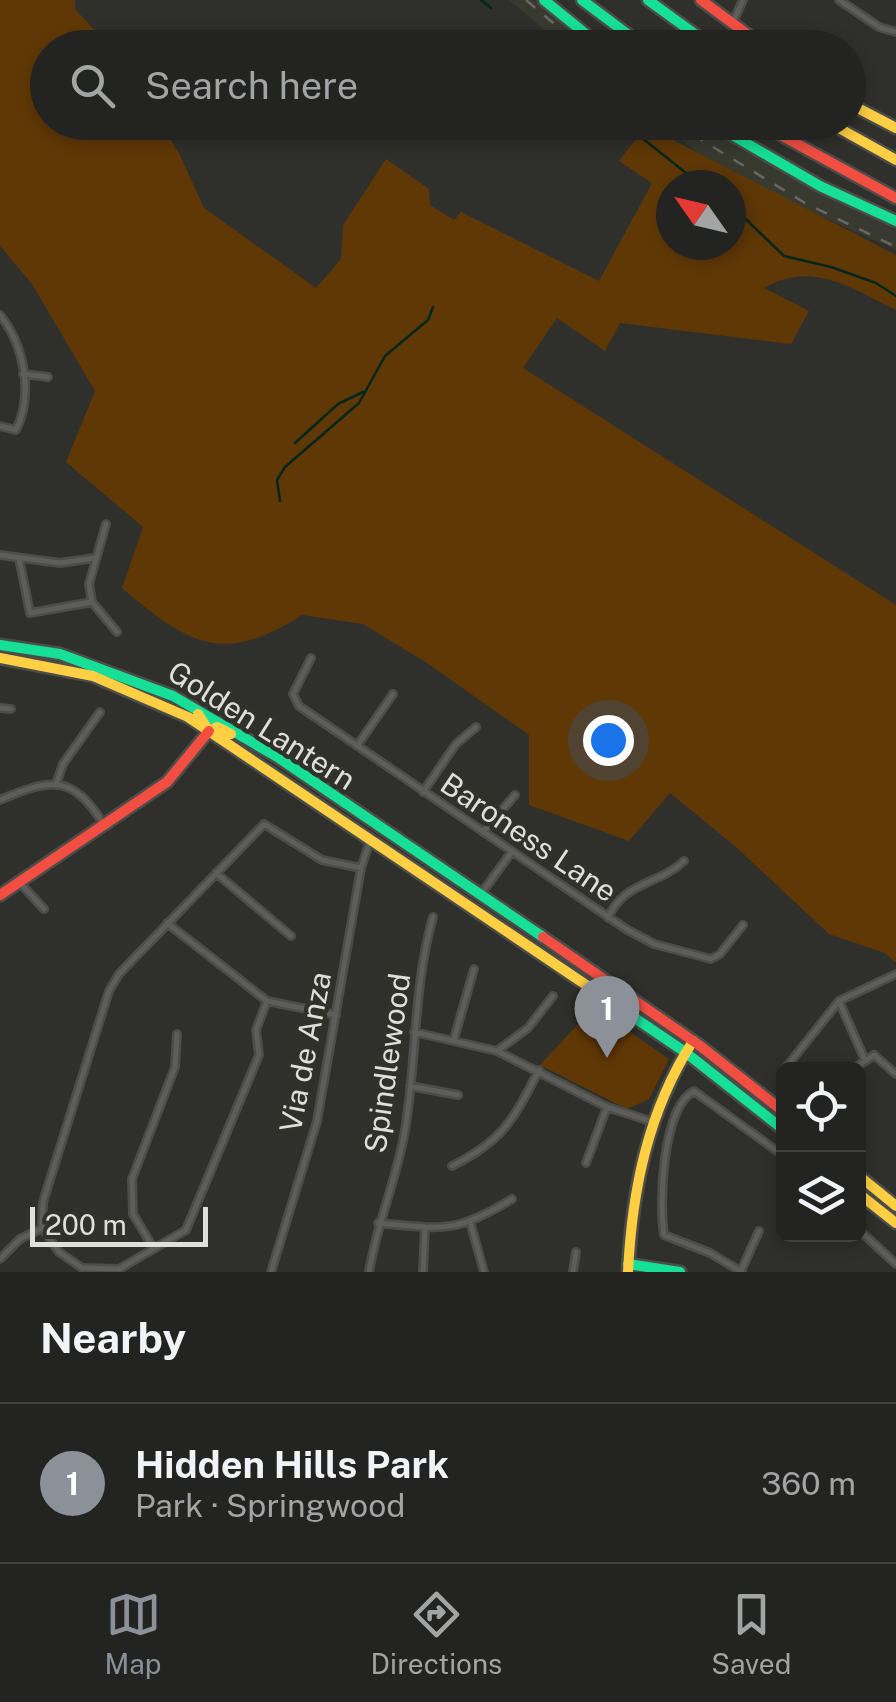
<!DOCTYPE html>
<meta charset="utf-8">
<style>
:root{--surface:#232421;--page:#2f302e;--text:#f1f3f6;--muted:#a3a4a5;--line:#40413f;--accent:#8c9099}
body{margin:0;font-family:"Public Sans",sans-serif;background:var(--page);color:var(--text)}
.controls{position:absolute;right:30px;bottom:30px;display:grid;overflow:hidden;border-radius:15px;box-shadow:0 5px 15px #0003}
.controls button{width:90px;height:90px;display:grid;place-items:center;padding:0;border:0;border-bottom:2px solid var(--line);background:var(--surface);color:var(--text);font:50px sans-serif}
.compass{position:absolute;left:656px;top:170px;width:90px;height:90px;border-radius:50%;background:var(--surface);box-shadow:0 5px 15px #0003;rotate:304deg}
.scale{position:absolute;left:30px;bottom:25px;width:178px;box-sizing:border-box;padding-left:10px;border:5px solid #dfdfdc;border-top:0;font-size:28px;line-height:35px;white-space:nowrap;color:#dfdfdc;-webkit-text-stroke:8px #30312b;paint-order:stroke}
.you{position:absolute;left:608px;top:740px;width:35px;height:35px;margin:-25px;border:8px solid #fff;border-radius:50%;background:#1a73e8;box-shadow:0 0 0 15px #1a73e833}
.badge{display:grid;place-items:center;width:65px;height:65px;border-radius:50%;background:var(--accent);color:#fff;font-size:32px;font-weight:700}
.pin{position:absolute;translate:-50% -82px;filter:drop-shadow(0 2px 5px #0008)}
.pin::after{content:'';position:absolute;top:52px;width:35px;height:30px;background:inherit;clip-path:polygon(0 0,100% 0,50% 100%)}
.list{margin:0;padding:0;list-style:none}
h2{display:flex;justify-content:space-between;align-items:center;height:130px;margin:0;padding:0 40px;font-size:42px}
h2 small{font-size:32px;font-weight:400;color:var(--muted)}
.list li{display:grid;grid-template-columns:65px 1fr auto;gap:30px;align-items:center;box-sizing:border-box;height:160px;padding:0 40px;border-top:2px solid var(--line)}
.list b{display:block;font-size:38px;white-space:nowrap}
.list p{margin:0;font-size:32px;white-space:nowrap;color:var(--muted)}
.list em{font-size:32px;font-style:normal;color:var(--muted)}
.icon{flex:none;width:55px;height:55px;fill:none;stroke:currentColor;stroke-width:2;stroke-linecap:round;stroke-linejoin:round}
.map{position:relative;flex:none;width:896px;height:1272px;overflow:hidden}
.search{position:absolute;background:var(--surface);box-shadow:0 5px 15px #0003;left:30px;right:30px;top:30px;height:110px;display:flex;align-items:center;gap:25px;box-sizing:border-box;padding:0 35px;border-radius:55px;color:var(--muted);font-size:38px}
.sheet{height:290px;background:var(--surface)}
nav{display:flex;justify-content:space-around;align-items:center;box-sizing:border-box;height:140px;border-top:2px solid var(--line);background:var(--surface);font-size:28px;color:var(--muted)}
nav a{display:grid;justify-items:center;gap:5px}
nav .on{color:var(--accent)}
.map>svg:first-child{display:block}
</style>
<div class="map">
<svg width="896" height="1272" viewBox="0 0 896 1272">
<rect width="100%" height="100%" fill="#2f302c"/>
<path fill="#383a2f" d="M509,0H533L591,47H565Z
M661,123H700L815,190L896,229V250L719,170Z"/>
<path fill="#603806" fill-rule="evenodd" d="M0,0H75V9L110,47L48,48V122L159,123L178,151L204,208L316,288L341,259L343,225L386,159L429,189L430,205L454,220L461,212L599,281L652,183L619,161L646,126L896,255V310C851,288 813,260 764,288L809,311L791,344L620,323L605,351L557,318L523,368L896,605V963L885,953L829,934L736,847L670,793L629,841L529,805V735L427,663L363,624L302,615C222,666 188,644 122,588L143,527L66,462L95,391L32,284L0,246ZM731,185V245H671V185Z
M594,1007L669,1059L649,1099L627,1109L540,1065Z"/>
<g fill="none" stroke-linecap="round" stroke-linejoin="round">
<path stroke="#05271b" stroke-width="2.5" d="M481,0L491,8
M622,122L701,185
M731,205L784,256L831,267L876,283L896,296
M295,443L338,404L363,392
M280,501L277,480L285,467L359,403L385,356L428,320L433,307"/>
<g stroke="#4c4c49" stroke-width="10">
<path id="street" d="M839,0L879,27L896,32
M732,24L743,0
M0,315C24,345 34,394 16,430L0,426
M23,374L48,377
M106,524L89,584L92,602L117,632
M0,555L60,563L95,558
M19,558L30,613L92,602
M311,658L293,694L299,706L626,929L654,944L711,959L720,954L743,925
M0,708L11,709
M357,746L393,694
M56,784L63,764L100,712
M423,792L456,744L476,727
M0,800C51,778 73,774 104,825
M483,832L515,795
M216,873L291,936
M19,882L44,909
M480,895L511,853
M608,918C624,881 659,885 684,861
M167,923L267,1001L336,1015
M839,1001L865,1060
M414,1032L497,1051L607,1107L650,1121
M454,1039L474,969
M497,1051L528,1028L553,996
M784,1070L839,1001L896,974
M852,1070L874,1055L896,1074
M410,1086L458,1095
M586,1163L607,1107
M452,1166C504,1140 513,1120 539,1070
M378,1223C443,1229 455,1234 512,1199
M471,1225L484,1272
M42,1228L43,1202L109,991L119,974L264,824L322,860L361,868
M42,1228L59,1252L82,1268L119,1269L186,1230L259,1055L256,1030L267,1001
M858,1229L896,1264
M154,1249L133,1214L132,1179L175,1067L177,1034
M0,1259L20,1239L42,1228
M741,1271L759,1231
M271,1272L317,1121L361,868L371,838
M369,1272C377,1223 397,1179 405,1130C417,1059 413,987 433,917
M423,1272L425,1228
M573,1272L576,1252
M742,1272L710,1253L664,1235C659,1204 662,1107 694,1091L784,1156"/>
</g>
<g stroke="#4c4c49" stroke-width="15">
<path id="fast" d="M544,0L603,48
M582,0L646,48
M648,0L714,48
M710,122L820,186L896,221
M0,645L60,654L173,696L279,758L543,937
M604,997L685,1052L784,1130
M628,1264L680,1272"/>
</g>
<g stroke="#4c4c49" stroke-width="15">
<path id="slow" d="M848,103L896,128
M828,122L896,160
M0,658L93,676L188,717L604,997
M198,714L209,731L217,727L231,734
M858,1175L896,1206
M858,1193L896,1223
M628,1272C632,1190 648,1111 693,1041"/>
</g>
<g stroke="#4c4c49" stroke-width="15">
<path id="jam" d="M701,0L766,48
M757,122L896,198
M0,895L167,782L209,731
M543,937L699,1045L784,1112"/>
</g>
<use href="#street" stroke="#5d5e5b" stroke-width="5"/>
<use href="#fast" stroke="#16e098" stroke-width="10"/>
<use href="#slow" stroke="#ffcf43" stroke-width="10"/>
<use href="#jam" stroke="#f24e42" stroke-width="10"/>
<path stroke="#666763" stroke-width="2.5" stroke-dasharray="12 12" stroke-linecap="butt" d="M526,0L583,48
M672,122L805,203L896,247"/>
</g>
<g text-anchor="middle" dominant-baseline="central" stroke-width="9" stroke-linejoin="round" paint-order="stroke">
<g font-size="30" fill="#dfdfdc" stroke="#30312b">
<text transform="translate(262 725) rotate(32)">Golden Lantern</text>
<text transform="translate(529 837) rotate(34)">Baroness Lane</text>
<text transform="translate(305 1052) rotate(-79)">Via de Anza</text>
<text transform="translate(387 1063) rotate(-82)">Spindlewood</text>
</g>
</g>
</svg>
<div class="controls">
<button><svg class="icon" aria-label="locate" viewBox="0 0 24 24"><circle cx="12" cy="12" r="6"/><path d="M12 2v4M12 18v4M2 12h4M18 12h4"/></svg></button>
<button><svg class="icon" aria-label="layers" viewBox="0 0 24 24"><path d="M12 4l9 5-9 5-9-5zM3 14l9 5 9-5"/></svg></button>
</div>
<svg class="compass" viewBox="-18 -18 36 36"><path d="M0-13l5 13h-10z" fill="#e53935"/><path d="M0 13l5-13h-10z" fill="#a3a4a5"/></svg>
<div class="scale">200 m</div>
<div class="you"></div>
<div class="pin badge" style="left:607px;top:1058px">1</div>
<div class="search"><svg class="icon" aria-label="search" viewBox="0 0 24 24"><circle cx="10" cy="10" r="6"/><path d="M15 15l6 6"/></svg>Search here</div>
</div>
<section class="sheet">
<h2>Nearby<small></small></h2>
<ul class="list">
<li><span class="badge">1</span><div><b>Hidden Hills Park</b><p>Park · Springwood</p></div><em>360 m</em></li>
</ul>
</section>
<nav>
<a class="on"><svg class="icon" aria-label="map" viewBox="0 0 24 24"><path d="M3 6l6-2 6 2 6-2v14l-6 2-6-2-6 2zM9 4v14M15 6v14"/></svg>Map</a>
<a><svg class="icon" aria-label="directions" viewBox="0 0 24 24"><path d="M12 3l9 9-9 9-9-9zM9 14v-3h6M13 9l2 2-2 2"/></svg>Directions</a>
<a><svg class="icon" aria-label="saved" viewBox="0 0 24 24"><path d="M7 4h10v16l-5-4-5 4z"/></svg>Saved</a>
</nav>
